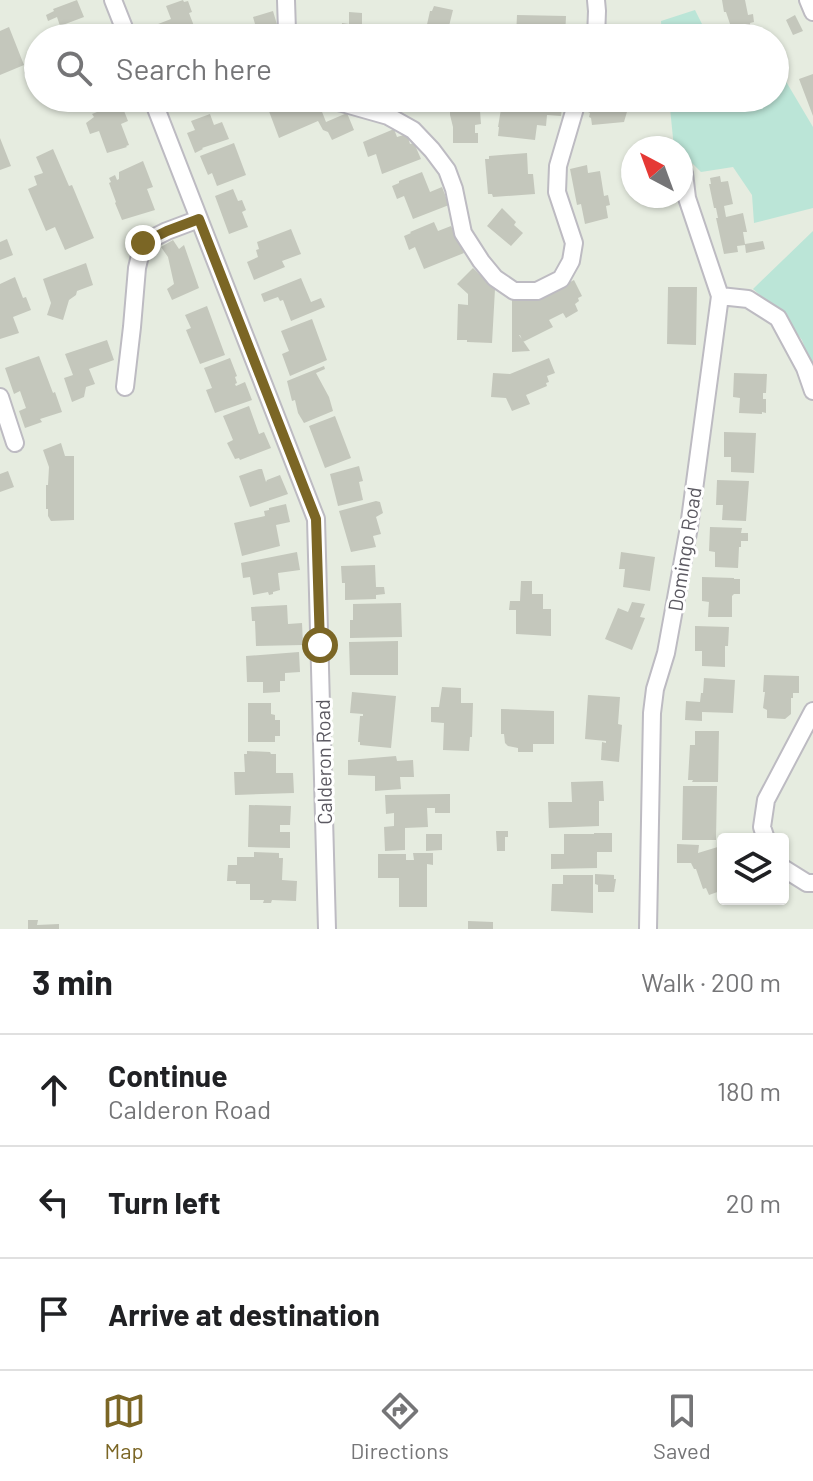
<!DOCTYPE html>
<meta charset="utf-8">
<style>
:root{--surface:#fff;--page:#f2f2f2;--text:#202124;--muted:#757577;--line:#e0e0e0;--accent:#7b6625}
body{margin:0;font-family:Barlow,sans-serif;background:var(--page);color:var(--text)}
.controls{position:absolute;right:24px;bottom:24px;display:grid;overflow:hidden;border-radius:8px;box-shadow:0 2px 6px #0004}
.controls button{width:72px;height:72px;display:grid;place-items:center;padding:0;border:0;border-bottom:2px solid var(--line);background:var(--surface);color:var(--text);font:40px sans-serif}
.compass{position:absolute;left:621px;top:136px;width:72px;height:72px;border-radius:50%;background:var(--surface);box-shadow:0 2px 6px #0004;rotate:319deg}
.stop{position:absolute;width:24px;height:24px;margin:-18px;border:6px solid #7b6625;border-radius:50%;background:#fff}
.stop.end{background:#7b6625;border-color:#fff;box-shadow:0 2px 8px #0008}
.list{margin:0;padding:0;list-style:none}
h2{display:flex;justify-content:space-between;align-items:center;height:104px;margin:0;padding:0 32px;font-size:34px}
h2 small{font-size:26px;font-weight:400;color:var(--muted)}
.list li{display:grid;grid-template-columns:52px 1fr auto;gap:24px;align-items:center;box-sizing:border-box;height:112px;padding:0 32px;border-top:2px solid var(--line)}
.list b{display:block;font-size:30px;white-space:nowrap}
.list p{margin:0;font-size:26px;white-space:nowrap;color:var(--muted)}
.list em{font-size:26px;font-style:normal;color:var(--muted)}
.icon{flex:none;width:44px;height:44px;fill:none;stroke:currentColor;stroke-width:2;stroke-linecap:round;stroke-linejoin:round}
.map{position:relative;flex:none;width:813px;height:929px;overflow:hidden}
.search{position:absolute;background:var(--surface);box-shadow:0 2px 6px #0004;left:24px;right:24px;top:24px;height:88px;display:flex;align-items:center;gap:20px;box-sizing:border-box;padding:0 28px;border-radius:44px;color:var(--muted);font-size:30px}
.sheet{height:440px;background:var(--surface)}
nav{display:flex;justify-content:space-around;align-items:center;box-sizing:border-box;height:112px;border-top:2px solid var(--line);background:var(--surface);font-size:22px;color:var(--muted)}
nav a{display:grid;justify-items:center;gap:4px}
nav .on{color:var(--accent)}
.map>svg:first-child{display:block}
</style>
<div class="map">
<svg width="813" height="929" viewBox="0 0 813 929">
<rect width="100%" height="100%" fill="#e6ece0"/>
<path fill="#bbe5d7" d="M695,10L709,38H662L661,21Z
M775,63L813,127V208L754,223L752,195L733,167L701,172L686,157L681,156V148H674L669,98H775Z
M813,228V370L802,340L782,314L753,289L813,231Z"/>
<path fill="#c4c7bc" d="M77,0L84,17L60,26L57,17L48,21L46,15L54,11L53,9Z
M183,0L184,2L188,1L192,12L189,13L194,26L163,38H158L153,26L171,19L166,6Z
M722,0H745L748,15L753,14L754,22L750,23L752,38H727L724,25L730,24L726,12H724Z
M434,6L453,10L447,34L426,29L430,11H432Z
M273,11L281,38H259L253,17Z
M349,12L362,13V24H364L363,38H329V31H340L342,29V23L349,24Z
M517,15L566,16L565,38H521V36H516Z
M795,15L803,31L793,35L786,20Z
M9,27L24,65L0,75V31Z
M38,66V90L32,93L24,72Z
M813,74V116L799,79Z
M112,98H119L128,121L121,124L129,145L126,146L127,147L107,153L99,131L90,134L86,123L94,117L92,114L102,110L99,103Z
M182,98H213L187,109Z
M264,98H307L309,102L317,99L326,122L347,113L354,130L332,140L328,132L323,130L318,121L279,138Z
M454,98H479L481,124L475,125V133H478V143H453V127L450,115V101Z
M536,98H563L561,116L547,115L546,126L537,125L535,140L498,136L499,127H498L502,103L530,106L535,105Z
M589,98H631L624,122L592,125L591,118L589,117L590,113L588,112L591,103L593,104L594,100Z
M210,114L214,125L222,122L229,139L202,148L203,149L195,153L187,133L195,130L191,121Z
M394,129L397,137L407,134L410,144L414,143L421,159L382,174L376,154L368,157L363,142Z
M0,138L11,166L0,170Z
M234,143L246,175L217,186L212,173L208,175L200,156Z
M53,149L69,186L72,185L94,238L65,250L55,227L46,231L28,189L37,185L34,176L43,173L36,157Z
M527,153L528,174H533L535,194L493,197L492,194H488L485,159H489V156Z
M143,161L153,187L147,189L155,210L122,220L115,203L116,202L109,183L111,182L109,178L115,175L117,180L119,179V172Z
M587,165L588,173L600,171L604,196L608,195L610,205L606,206L608,218L585,224L581,204L577,205L570,169Z
M422,172L430,192L442,187L449,205L413,219L404,196L397,199L392,186L399,183V181Z
M720,176L721,182L728,181L733,204L724,206L726,217L743,213L747,232H743L745,244L763,241L765,249L746,253L745,245L737,246L738,252L724,254L716,218H718L716,208H714L709,184H711L710,178Z
M233,189L238,201L242,200L246,210L242,212L248,227L229,234L215,196Z
M502,208L516,222L514,225L523,233L511,246L487,226Z
M434,222L438,231L451,226L464,253L424,269L415,247L409,250L404,236L411,233L410,232Z
M291,229L301,254L282,261L285,267L254,280L247,262L258,257L256,250L259,249L257,242Z
M7,239L13,255L0,260V242Z
M173,240L179,249L184,245L199,288L172,300L167,289L174,284L168,257L161,247Z
M86,263L93,285L77,291L76,295L69,300L63,320L47,315L51,303L43,279Z
M473,268L495,289L492,343L467,342V340H457L458,304L468,305V294L457,284Z
M15,277L23,298L26,297L31,310L13,317L19,333L0,339V284Z
M301,278L311,302L321,298L325,307L291,321L283,300L280,301L278,297L264,302L261,294Z
M574,280L582,296L578,298L579,301L575,304L578,311L566,318L563,313L549,320L553,327L523,342L520,335H519L530,351L512,352V299L523,301L531,297L534,301Z
M668,287H697L696,345L667,344Z
M207,306L225,355L200,364L186,330L191,328L185,315Z
M312,319L327,360L290,376L282,354L289,351L281,331Z
M107,340L114,360L89,369L95,384L86,387L84,397L72,402L64,378L73,375L65,354Z
M39,356L53,393L55,392L62,412L40,419L42,422L25,428L19,411L26,408L20,391L14,394L5,368Z
M230,358L237,376L235,377L237,383L235,384L236,386L245,382L252,400L215,413L206,390L212,388L204,368Z
M549,358L555,373L547,376L549,382L546,383L547,386L526,395L530,404L512,411L506,398L491,397L493,373L510,374Z
M324,366L325,369L316,373L329,397L333,411L304,423L298,413L295,400L292,401L287,381Z
M734,373L767,374L766,393H763V399H766V413L762,412V414L739,413L740,398L733,397Z
M249,406L259,434L264,432L271,448L240,460L239,458L235,459L227,443L233,440L223,416Z
M335,416L351,458L325,468L309,426Z
M724,432L756,433L754,473L731,472V457H724Z
M61,443L65,456H74V520L51,521L48,516V509H46V485H48L49,467L43,450Z
M359,466L363,481L359,482L363,500L338,506L330,474Z
M259,469H262L266,482L267,480L280,475L288,494L250,507L239,476Z
M8,471L14,487L0,492V474Z
M717,480L749,481L746,521L722,520L723,505H716Z
M376,501L380,502L383,513L376,517L381,534L373,536L376,547L351,552L339,511Z
M286,504L290,522L276,525L280,546L242,556L234,523L265,516L264,511L269,510V508Z
M710,527L742,528L741,533H748V541H741V547H739L738,568L715,567V552L709,551Z
M297,552L300,570L278,573L280,590L273,592V594L269,595L268,592L253,595L250,577L243,578L241,563Z
M621,552L655,557L650,591L623,587L625,569H619Z
M375,565L376,587H384L385,594L376,595V599L345,600V583H342L341,566Z
M702,577L734,578V579H740V594H734L732,596V617H708L709,602L702,601Z
M521,581H532V594H543V609H551V636L516,634V610H509L510,601H520Z
M632,602L645,604L640,617L645,618L632,650L605,639L618,608L628,612Z
M401,603L402,637L350,638V620H353V604Z
M287,605L288,624L302,623L303,645L256,646L255,621H252L251,607Z
M695,626L729,627L728,646H725V667L702,666V651H695Z
M398,641V675H350L349,642Z
M299,652L300,672L285,673V681H280V692L263,693V682H247L246,656Z
M764,675L799,676V693H793V698H791V714L785,719L767,718V710L763,708L765,692H763Z
M704,678L735,680L733,713L702,712V721L685,720L686,701L700,702L701,693H703Z
M442,687L461,688V703H473L472,737H470L469,751L443,750L444,723L431,722V707H439Z
M352,692L396,696L391,748L360,745V742H358L360,716H363V714L350,713Z
M588,695L620,697L618,724L622,725L619,762L601,760L602,742L606,743V741L585,739Z
M248,703H271V714L275,715V720H280V736H275V742H248Z
M501,709L554,711V744H533V752H518V748L508,746L505,743L504,734H501Z
M695,731H719L718,782H692L693,780H688L690,745H695Z
M247,751L270,752L271,754H276V773H293L294,793L235,795L234,772H245L244,754H247Z
M396,756L397,761L413,760L414,777H400L401,789L375,791V776L348,775V760Z
M603,781L604,801H599V826L549,828L548,802H572L571,782Z
M683,786H717L716,840H682Z
M450,794V813H435V808H427L428,827L405,828V850L385,851L384,827L394,826V813L386,814L385,795Z
M249,805L291,806L290,825H280V832H290V848L248,847Z
M496,831H508V837H505V851H497Z
M594,833H612V852H597V868L551,869V854H564V834H594Z
M426,834H442V850L426,851Z
M677,844L699,845L698,853L721,846L723,851V890L709,895L706,888L703,889L696,869H694L691,863H677Z
M254,852L279,853V858H283L282,880L297,881L296,901L272,900L271,903H263L264,900H250V884H236V881H227L228,865H237V857H254Z
M413,853H433V865L427,864V907H399V878H378V854H406V860H414Z
M595,874L614,875V879H616L614,892H598V885L595,884Z
M563,875H593V913L551,911L552,884H563Z
M28,920H38L37,925L59,924V929H28Z
M468,921L493,922V929H468Z"/>
<g fill="none" stroke-linecap="round" stroke-linejoin="round">
<g stroke="#bdbbc2" stroke-width="20">
<path id="minor" d="M113,0L128,38
M286,0L287,31L290,38
M808,0L813,12
M596,38L597,11L596,0
M152,98L316,519L327,929
M335,98L342,103L388,116L413,130L432,150L447,170L454,189L463,233L481,261L495,278L514,291H537L561,279L571,261L574,243L557,192L558,166L578,98
M720,296L748,299L778,318L805,368L813,391
M125,387L132,327L137,268L143,243L167,231L199,219
M0,397L15,443
M766,839L762,827L766,800L813,711
M783,868L807,883H813
M648,929L652,713L655,689L666,653L689,527L720,296L687,198L684,173"/>
</g>
<use href="#minor" stroke="#fff" stroke-width="16"/>
</g>
<g fill="none" stroke-linecap="round" stroke-linejoin="round">
<path stroke="#7b6625" stroke-width="10" d="M143,243L167,231L199,219L316,519L320,645"/>
</g>
<g text-anchor="middle" dominant-baseline="central" stroke-width="6" stroke-linejoin="round" paint-order="stroke">
<g font-size="20" fill="#5b5961" stroke="#fff">
<text transform="translate(684 549) rotate(-81)">Domingo Road</text>
<text transform="translate(323 762) rotate(-91)">Calderon Road</text>
</g>
</g>
</svg>
<div class="controls">
<button><svg class="icon" aria-label="layers" viewBox="0 0 24 24"><path d="M12 4l9 5-9 5-9-5zM3 14l9 5 9-5"/></svg></button>
</div>
<svg class="compass" viewBox="-18 -18 36 36"><path d="M0-13l5 13h-10z" fill="#e53935"/><path d="M0 13l5-13h-10z" fill="#757577"/></svg>
<div class="stop" style="left:320px;top:645px"></div>
<div class="stop end" style="left:143px;top:243px"></div>
<div class="search"><svg class="icon" aria-label="search" viewBox="0 0 24 24"><circle cx="10" cy="10" r="6"/><path d="M15 15l6 6"/></svg>Search here</div>
</div>
<section class="sheet">
<h2>3 min<small>Walk · 200 m</small></h2>
<ul class="list">
<li><svg class="icon" aria-label="ahead" viewBox="0 0 24 24"><path d="M12 20V5M6 11l6-6 6 6"/></svg><div><b>Continue</b><p>Calderon Road</p></div><em>180 m</em></li>
<li><svg class="icon" aria-label="left" viewBox="0 0 24 24"><path d="M17 20v-9H6M10 6l-5 5 5 5"/></svg><div><b>Turn left</b></div><em>20 m</em></li>
<li><svg class="icon" aria-label="arrive" viewBox="0 0 24 24"><path d="M6 21V4h12l-3 4 3 4H6"/></svg><div><b>Arrive at destination</b></div></li>
</ul>
</section>
<nav>
<a class="on"><svg class="icon" aria-label="map" viewBox="0 0 24 24"><path d="M3 6l6-2 6 2 6-2v14l-6 2-6-2-6 2zM9 4v14M15 6v14"/></svg>Map</a>
<a><svg class="icon" aria-label="directions" viewBox="0 0 24 24"><path d="M12 3l9 9-9 9-9-9zM9 14v-3h6M13 9l2 2-2 2"/></svg>Directions</a>
<a><svg class="icon" aria-label="saved" viewBox="0 0 24 24"><path d="M7 4h10v16l-5-4-5 4z"/></svg>Saved</a>
</nav>
